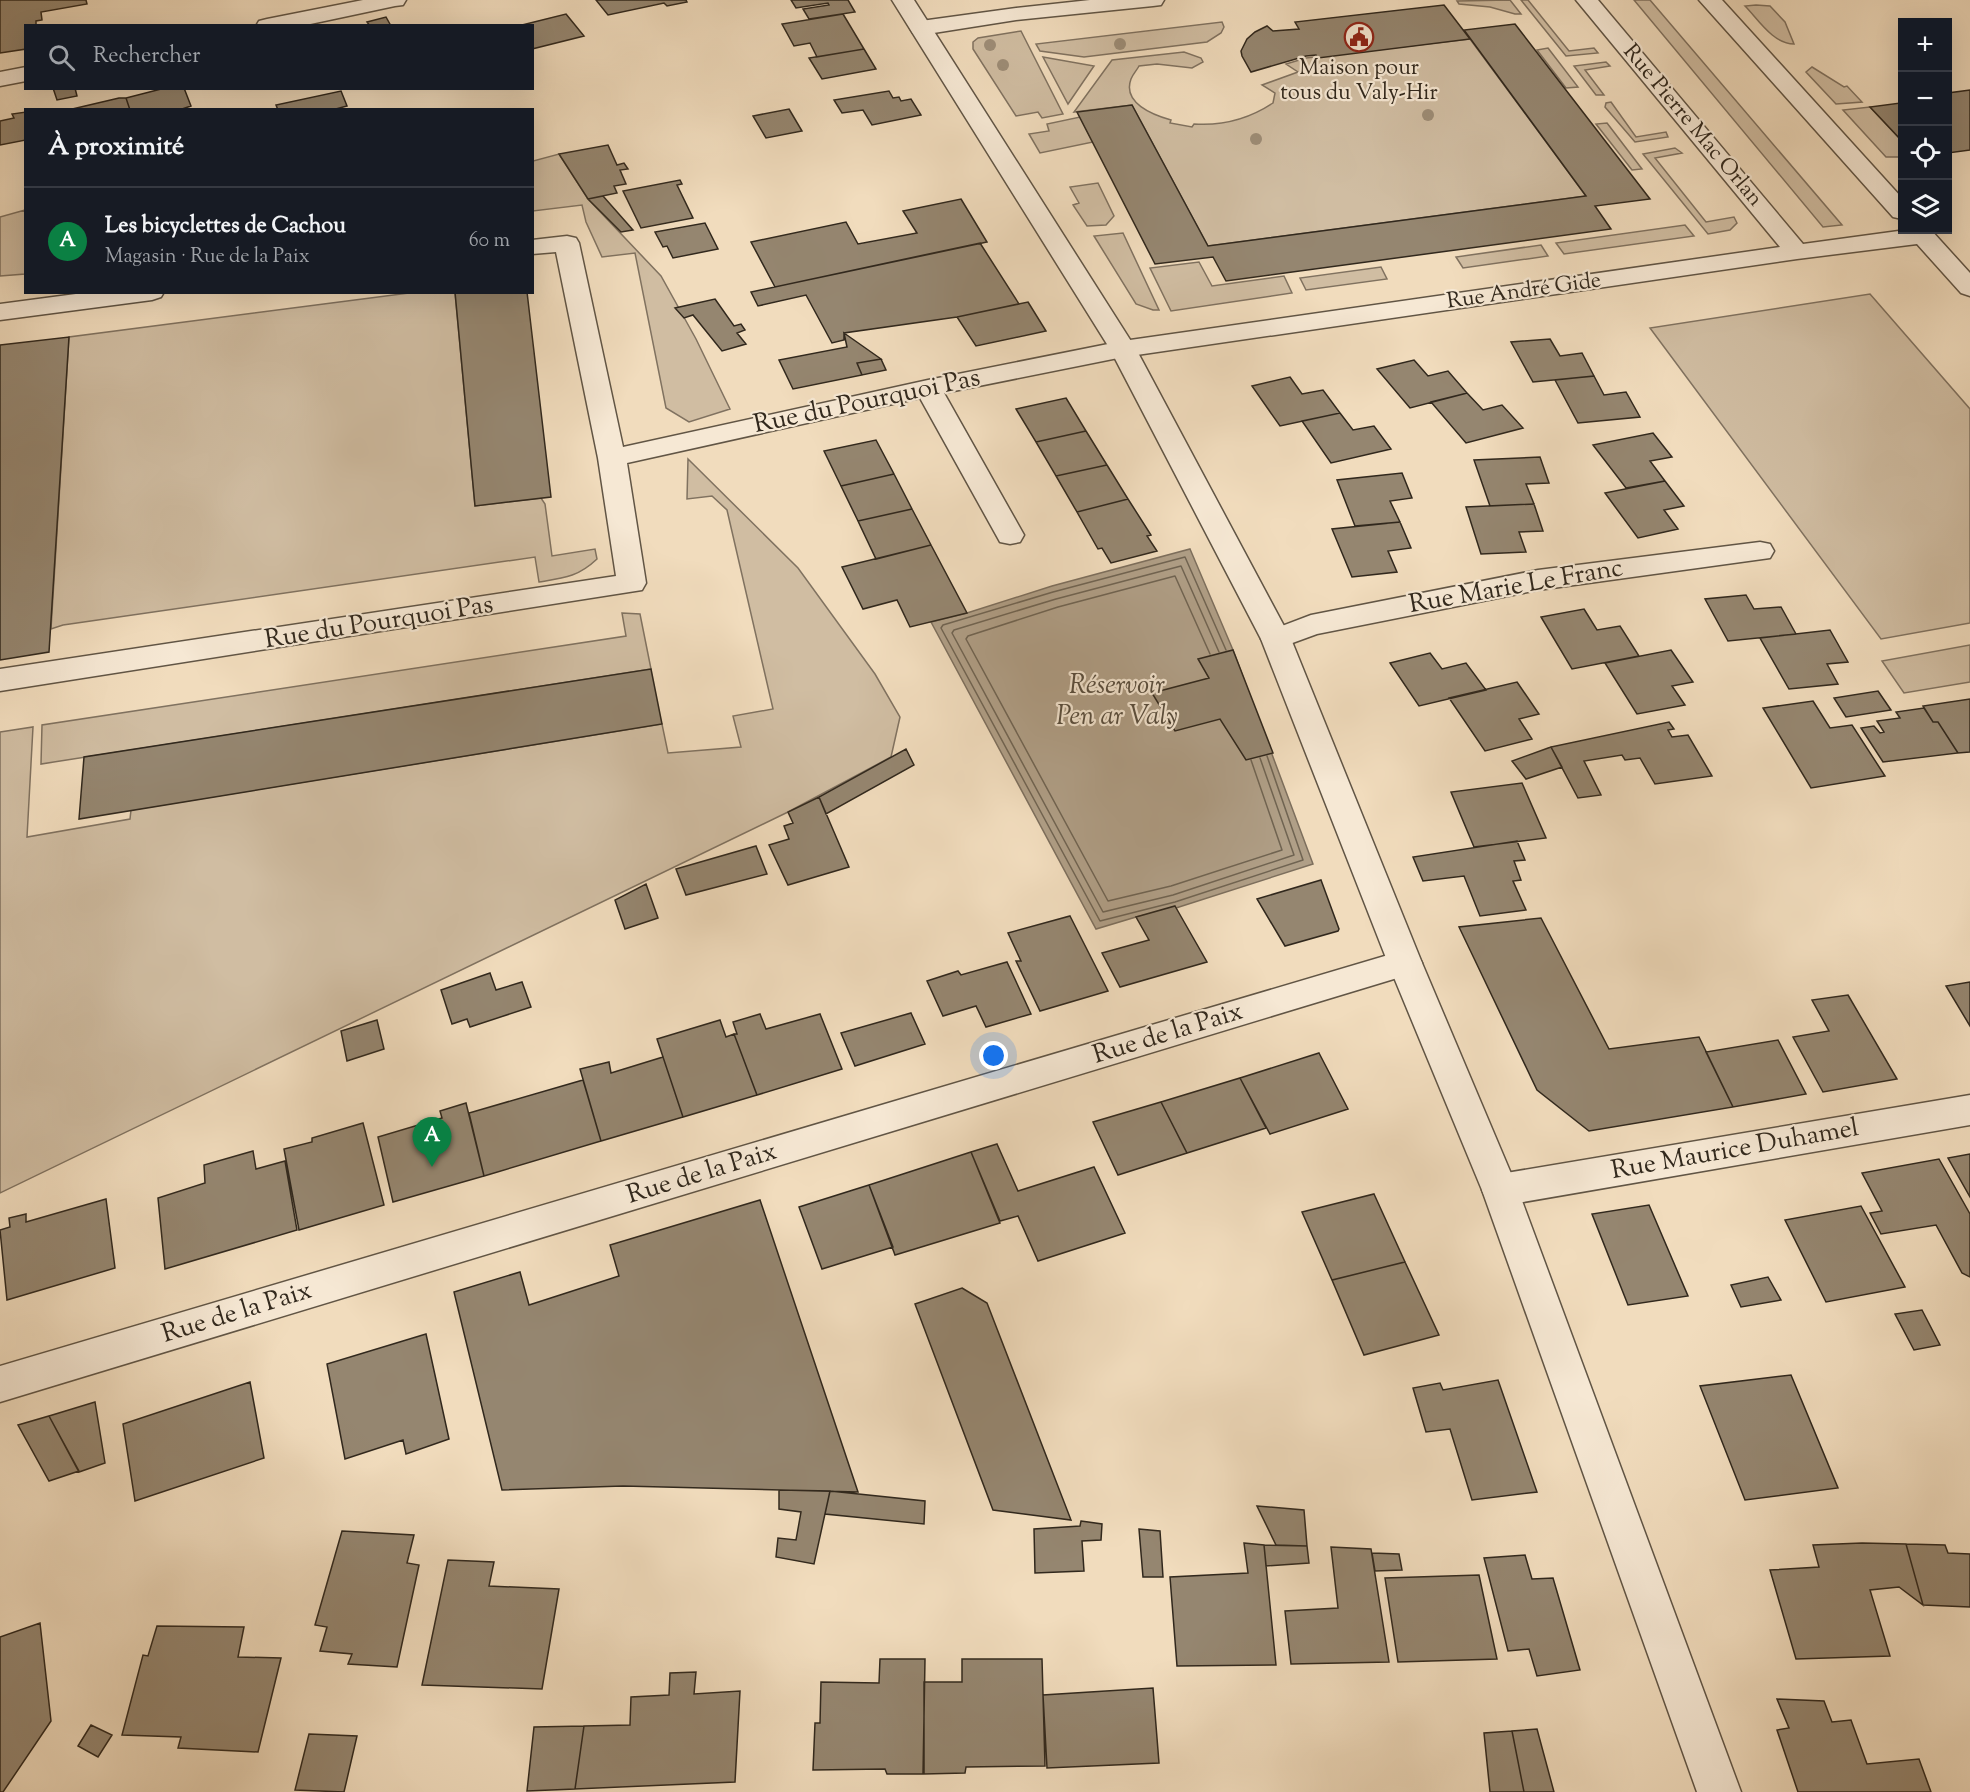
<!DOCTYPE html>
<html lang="fr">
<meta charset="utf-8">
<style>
:root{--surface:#171b24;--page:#242831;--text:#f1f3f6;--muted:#9ea1a6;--line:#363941;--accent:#0b8043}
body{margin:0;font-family:"Sorts Mill Goudy",serif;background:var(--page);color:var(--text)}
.controls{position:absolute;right:18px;top:18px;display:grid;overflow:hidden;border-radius:0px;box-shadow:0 6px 24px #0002}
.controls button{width:54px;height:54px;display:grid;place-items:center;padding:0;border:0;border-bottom:2px solid var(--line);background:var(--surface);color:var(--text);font:30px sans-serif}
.you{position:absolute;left:994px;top:1056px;width:21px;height:21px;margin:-15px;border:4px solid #fff;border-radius:50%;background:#1a73e8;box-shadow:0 0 0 9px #1a73e833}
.badge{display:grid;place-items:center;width:39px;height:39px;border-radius:50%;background:var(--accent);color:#fff;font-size:20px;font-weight:700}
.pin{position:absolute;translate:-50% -50px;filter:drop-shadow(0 2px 3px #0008)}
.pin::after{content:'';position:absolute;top:32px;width:21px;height:18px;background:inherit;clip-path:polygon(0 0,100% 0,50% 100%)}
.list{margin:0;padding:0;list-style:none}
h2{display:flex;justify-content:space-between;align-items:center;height:78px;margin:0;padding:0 24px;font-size:26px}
h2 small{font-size:20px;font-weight:400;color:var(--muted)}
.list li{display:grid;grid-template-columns:39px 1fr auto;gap:18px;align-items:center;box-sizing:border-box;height:108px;padding:0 24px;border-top:2px solid var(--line)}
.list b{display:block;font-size:22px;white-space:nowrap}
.list p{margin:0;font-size:20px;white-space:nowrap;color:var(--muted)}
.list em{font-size:20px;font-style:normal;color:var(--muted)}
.icon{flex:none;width:33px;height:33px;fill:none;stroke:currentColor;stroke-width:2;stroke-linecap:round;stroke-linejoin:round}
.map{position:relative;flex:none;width:1970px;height:1792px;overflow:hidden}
.search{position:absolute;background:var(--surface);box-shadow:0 6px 24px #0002;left:24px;top:24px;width:510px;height:66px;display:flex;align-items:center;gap:15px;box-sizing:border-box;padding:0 21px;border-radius:0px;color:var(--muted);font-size:22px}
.panel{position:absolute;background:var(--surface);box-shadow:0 6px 24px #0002;left:24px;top:108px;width:510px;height:186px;border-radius:0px}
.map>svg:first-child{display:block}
</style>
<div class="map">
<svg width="1970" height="1792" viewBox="0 0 1970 1792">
<rect width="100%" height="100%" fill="#f1dcbd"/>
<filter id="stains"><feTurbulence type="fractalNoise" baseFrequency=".00333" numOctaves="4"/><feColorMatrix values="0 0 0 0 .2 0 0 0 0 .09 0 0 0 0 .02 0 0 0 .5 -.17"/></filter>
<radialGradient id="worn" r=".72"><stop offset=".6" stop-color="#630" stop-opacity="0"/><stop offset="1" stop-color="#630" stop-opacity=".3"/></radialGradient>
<path fill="#d0bda2" stroke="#807260" stroke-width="1.5" d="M1510,0L1521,14H1515L1490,7L1459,4L1457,1Z
M1521,0H1528L1569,51L1594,48L1598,53L1566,56Z
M1634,0H1650L1842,225L1823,227Z
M1756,5L1770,6L1785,22L1794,44C1773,44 1758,19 1745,6Z
M1222,22L1224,27L1221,33L1207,42L1084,57L1040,51L1036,44Z
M1021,31L1063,114L1042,118L1038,112L1016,116L973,49V42L978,38Z
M1470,39L1586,196L1208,246L1132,105L1074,112L1112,60L1184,52L1201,58L1203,62L1192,68L1157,64L1139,66C1137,70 1133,74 1131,79C1122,103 1153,115 1171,120L1170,123L1192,127L1194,124C1223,126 1249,119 1273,103L1275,93L1262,85L1298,72L1286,64L1306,58Z
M1548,48L1578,87L1566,88L1537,50Z
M1043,57L1094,66L1068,104Z
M1606,62L1610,66L1585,70L1604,95H1596L1574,66Z
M1812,67L1844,87L1847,86L1862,102L1836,104L1806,72Z
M1611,102L1636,137L1666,132L1668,137L1635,142L1605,107L1606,103Z
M1870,107L1902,141V157H1886L1843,110Z
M1080,117L1093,142L1040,153L1029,134L1049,131L1047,124Z
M1607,123L1642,169L1632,170L1596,124Z
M1675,148L1682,153L1655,158L1706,222L1734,217L1737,223L1730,230L1708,234L1643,154Z
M559,154L588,199L661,276L696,339L730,409L689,422L666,408L635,253L602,257L586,222L582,205L533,211V161Z
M1098,183L1114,216L1106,225L1087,226L1073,205L1079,203L1070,187Z
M25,210V274L0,276V217Z
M1685,225L1694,236L1564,254L1556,243Z
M1123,233L1159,310H1153L1136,304L1094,236Z
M1541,245L1548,256L1463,268L1456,257Z
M1199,262L1212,286L1284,276L1292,293L1171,311L1150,268Z
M1381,267L1387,279L1306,290L1300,278Z
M409,293H455L475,506L541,498L545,504L552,556L595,549L597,559C578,577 564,578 539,582L535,557L63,625L51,629L69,337Z
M1870,294L1970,409V623L1881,639L1650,328Z
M688,459L798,568L875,674L900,717L891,757L788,812L0,1193V732L33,727L27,837L130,819L131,810L662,724L668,753L741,747L733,716L773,709L727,510L712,496L687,499Z
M622,613L640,614L651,669L41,764L42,725L626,636Z
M1970,645V682L1904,693L1882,661Z"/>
<path fill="#b09f87" stroke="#7d6f5d" stroke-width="1.5" d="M1190,549L1233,650L1313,864L1176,908L1136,917L1096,929L931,622L967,613L1052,586Z"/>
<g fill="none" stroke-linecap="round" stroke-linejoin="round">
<path stroke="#706452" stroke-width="1.5" d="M1226,650L1185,557L1053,592L943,625L941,628L1100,921L1175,902L1303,860L1267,756
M1219,652L1181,566L1056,599L954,630L952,633L1103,912L1173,895L1294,855L1260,758
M1210,654L1175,576L1058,607L968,636L966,639L1108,901L1171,886L1282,850L1251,760"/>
</g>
<path fill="#958670" stroke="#31281d" stroke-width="1.5" d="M0,0H86L87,4L41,12L42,20L36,21V26H26V49L0,53Z
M596,0H686L687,2L667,6L664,3L608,15Z
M791,0H848L855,12L809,19L803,9L829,5L828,3L796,8Z
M1444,5L1470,39L1318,58L1316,55L1306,56L1251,72L1242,56L1241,51L1247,39L1255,32L1267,26L1273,31L1299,29L1295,22Z
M566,14L584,36L532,49V26H518Z
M843,14L864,49L817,57L810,43L794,46L782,24Z
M386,17L391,26H370L367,22Z
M1515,24L1650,199L1595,206L1611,229L1226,281L1213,257L1155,264L1077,112L1132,105L1208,246L1586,196L1464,30Z
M864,49L876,69L822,79L809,58Z
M53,88H75L77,96L57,100Z
M165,88H184L191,106L179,110H130L126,98Z
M1970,90V150L1948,153V93Z
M341,91L347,106L332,110H278L276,105Z
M889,91L893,98L899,97L901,101L911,99L921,115L872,125L863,110L842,113L834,100Z
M119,98H126L130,110H68Z
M1902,99V141L1870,107L1901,103L1899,100Z
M789,109L802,131L766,138L753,116Z
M26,112V140L0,145V121L14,118L12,114Z
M608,145L617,165L624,163L628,169L620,170L626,184L614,186L617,193L588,199L559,154Z
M680,180L682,184L677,185L693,218L641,228L623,191Z
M603,196L633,230L621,232L588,199Z
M961,199L987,242L775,287L751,242L846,222L858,244L917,233L903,211Z
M705,223L718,249L673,258L667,246L663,247L655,232Z
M980,243L1019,304L957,317L844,333V340L832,343L806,295L758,306L751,292Z
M455,292H527L551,497L475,506Z
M715,299L734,326L741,324L745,330L737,333L746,344L722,351L693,315L684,318L675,308Z
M1028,302L1046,331L976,346L957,317Z
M844,333L881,359L857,363L862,375L793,389L779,360L847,347Z
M69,337L49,652L0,660V345Z
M1550,339L1560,356L1582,353L1594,376L1533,382L1511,342Z
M881,359L886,370L862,375L857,363Z
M1414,360L1428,376L1448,371L1467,393L1410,408L1377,369Z
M1594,376L1604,395L1626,392L1640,417L1578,423L1555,380Z
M1290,377L1302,394L1323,390L1340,413L1280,426L1252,386Z
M1467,393L1483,410L1502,405L1523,428L1466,443L1431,402Z
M1066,398L1086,431L1036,442L1016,409Z
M1340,413L1353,430L1374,426L1391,449L1331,463L1302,421Z
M1086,431L1107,465L1056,476L1036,442Z
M1653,433L1672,457L1650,461L1665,481L1626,488L1593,445Z
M876,440L894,474L841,486L824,451Z
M1540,457L1549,483L1526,484L1534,504L1490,506L1474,460Z
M1107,465L1128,499L1077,512L1056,476Z
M1402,473L1412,498L1390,501L1400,522L1355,526L1337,480Z
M894,474L912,509L858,521L841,486Z
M1665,481L1684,506L1664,510L1678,529L1638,538L1605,493Z
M1128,499L1151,535L1147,536L1157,551L1111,563L1102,548L1098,549L1077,512Z
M1534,504L1543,531L1519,532L1526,552L1481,554L1466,507Z
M912,509L931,545L876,559L858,521Z
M1400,522L1411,548L1388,551L1397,572L1352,577L1332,529Z
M931,545L967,613L910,627L897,600L863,609L842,567Z
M1746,595L1754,609L1781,607L1796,634L1728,641L1705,599Z
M1584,609L1597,630L1620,626L1639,656L1572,669L1541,617Z
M1830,630L1848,662L1827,664L1838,684L1789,689L1760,638Z
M1233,650L1273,753L1246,760L1220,719L1175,731L1152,693L1209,678L1198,659Z
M1671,650L1693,682L1672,686L1685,705L1637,714L1605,663Z
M1430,653L1442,669L1466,663L1486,690L1419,706L1390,663Z
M651,669L662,724L79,819L84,757Z
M1517,682L1539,714L1519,719L1532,739L1485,751L1449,698Z
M1878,691L1891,710L1846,717L1834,698Z
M1970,699V752L1958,753L1938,722H1933L1923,706Z
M1813,701L1830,728L1852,725L1885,776L1811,788L1763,708Z
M1924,708L1933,722H1938L1958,753L1883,762L1861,728L1874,726L1880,733L1884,732L1877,721L1900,718L1896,712Z
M1669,722L1674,729L1668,730L1672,737L1688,735L1712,776L1655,784L1640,758L1625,760L1622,755L1584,761L1601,795L1578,798L1551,747Z
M1551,747L1562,767L1526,779L1512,761Z
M906,749L914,765L826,814L819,797Z
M1522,783L1546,838L1474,847L1451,792Z
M819,797L849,867L788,885L769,845L789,839L784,826L793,823L788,812Z
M1517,841L1525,860L1514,861L1521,880L1513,881L1526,910L1480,916L1464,876L1423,881L1413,857Z
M756,846L767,874L686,895L676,869Z
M1321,880L1339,929L1338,931L1285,946L1257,899Z
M646,884L658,918L625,929L615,900Z
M1175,906L1207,962L1120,987L1102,953L1149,940L1136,917Z
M1070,916L1108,991L1040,1011L1016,961H1021L1008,933Z
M1541,918L1609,1049L1699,1037L1733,1107L1589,1131L1537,1090L1459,927Z
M1007,962L1031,1014L986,1027L976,1006L943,1016L927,981L958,971L961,975Z
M490,973L496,990L522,982L531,1007L470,1027L467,1019L452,1024L441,990Z
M1970,982V1026L1946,986Z
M1848,995L1897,1079L1823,1092L1793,1037L1829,1031L1812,1000Z
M911,1013L925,1044L855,1066L841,1033Z
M760,1014L766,1029L820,1014L842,1069L757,1095L734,1034H737L733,1022Z
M377,1020L384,1049L347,1061L341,1031Z
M720,1020L726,1037L734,1034L757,1095L683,1117L657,1039Z
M1778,1040L1806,1094L1733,1107L1706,1052Z
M1319,1053L1348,1109L1270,1134L1240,1078Z
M663,1057L683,1117L601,1141L580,1069L609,1062L611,1073Z
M1240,1078L1266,1128L1187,1153L1161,1102Z
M583,1080L601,1141L484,1176L469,1113Z
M1161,1102L1187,1153L1118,1175L1093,1122Z
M466,1103L484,1176L393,1202L378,1137L442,1118L440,1111Z
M363,1123L384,1205L299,1230L284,1149L312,1142V1138Z
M997,1144L1018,1191L1094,1167L1125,1233L1038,1261L1018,1216L1000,1221L971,1152Z
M253,1151L256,1169L285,1161L297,1230L165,1269L158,1198L205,1183L204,1165Z
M971,1152L1000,1223L895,1255L869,1185Z
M1970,1154V1197L1948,1158Z
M1939,1159L1970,1214V1277L1962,1273L1936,1225L1881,1234L1870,1213L1882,1211L1862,1173Z
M869,1185L893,1247L822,1269L799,1207Z
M1374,1194L1405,1262L1332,1280L1302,1212Z
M106,1199L115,1268L7,1300L0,1230L10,1227L9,1218L26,1214V1222Z
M760,1200L858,1492L623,1486L502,1490L454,1292L520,1272L529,1305L619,1276L610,1245Z
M1649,1205L1688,1296L1628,1305L1592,1214Z
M1861,1206L1905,1287L1826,1302L1785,1220Z
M1405,1262L1439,1335L1364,1355L1332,1280Z
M1768,1277L1781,1300L1741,1307L1731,1285Z
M962,1288L987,1303L1071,1520L993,1510L915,1304Z
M1922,1310L1940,1345L1914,1350L1895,1314Z
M426,1334L449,1439L406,1454L403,1440L345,1459L327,1364Z
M1791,1375L1838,1488L1745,1500L1700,1386Z
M1498,1380L1537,1492L1472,1500L1450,1429L1426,1432L1413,1388L1440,1383L1443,1390Z
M250,1382L264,1458L135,1501L123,1424Z
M95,1402L105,1463L79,1472L49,1416Z
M49,1416L79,1471L49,1481L18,1425Z
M779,1490L830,1491L814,1564L776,1557L778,1538L796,1540L801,1512L779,1509Z
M830,1491L925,1501L924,1524L825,1514Z
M1257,1506L1304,1510L1307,1546L1276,1545Z
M1081,1521L1102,1524L1101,1540L1082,1541L1084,1571L1035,1573L1034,1529L1080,1526Z
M1139,1529L1160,1531L1163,1577H1143Z
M342,1531L414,1535L407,1563L419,1565L397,1667L348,1664L352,1654L320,1651L327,1627L315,1625Z
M1244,1543L1264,1545L1276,1665L1177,1666L1170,1577L1248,1573Z
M1862,1543L1906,1544L1923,1605L1899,1587L1870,1590L1890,1656L1796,1659L1770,1570L1819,1567L1813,1545Z
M1906,1544L1945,1545L1948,1553L1970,1554V1607L1923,1605Z
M1264,1545L1307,1546L1309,1563L1266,1566Z
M1331,1547L1371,1549L1389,1662L1291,1664L1285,1611L1338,1608Z
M1372,1553L1399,1554L1402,1570L1375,1571Z
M1525,1555L1532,1579L1553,1578L1580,1670L1537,1676L1529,1649L1508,1651L1484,1558Z
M448,1560L494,1562L489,1586L559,1589L542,1689L422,1685Z
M1479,1575L1497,1659L1398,1662L1385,1578Z
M40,1623L51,1721L3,1792H0V1637Z
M157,1626L244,1627L238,1657L281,1658L258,1752L178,1748L181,1737L122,1735L143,1655L148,1656Z
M880,1659H925L923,1774H887L885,1769L813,1770L815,1723H820L821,1682L879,1683Z
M962,1659H1042L1045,1766L966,1767L965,1773L924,1774V1682H962Z
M696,1672L694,1694L740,1691L735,1782L575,1789L584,1726L630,1725L631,1697L669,1695L670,1673Z
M1153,1688L1159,1763L1047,1768L1043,1695Z
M1777,1699L1824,1701L1832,1722L1851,1720L1867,1764L1919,1759L1931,1792H1798L1777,1730L1789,1728Z
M91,1725L112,1735L98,1757L78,1746Z
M584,1726L575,1789L527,1791L534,1727Z
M1537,1729L1554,1792H1524L1512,1731Z
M1512,1731L1524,1792H1490L1484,1733Z
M309,1734L357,1736L344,1792L295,1790Z"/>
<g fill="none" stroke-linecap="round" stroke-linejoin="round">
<g stroke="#615545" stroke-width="3">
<path id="minor" d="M363,0H406L403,5L395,6L301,26H256L259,21L267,19Z
M1090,0H1164L1161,5L1153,6L1016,20L921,35L913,33L910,28L913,23L921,21L1016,8Z
M1576,0H1598L1803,244L1906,230H1931L1970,273V296L1961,293L1917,244L1797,259L1123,357L944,393L1024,535L1020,542L1010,544L1000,542L920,398L627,463L646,583L642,590L0,691V669L616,576L598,458L556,252L532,254V240L567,236L576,238L579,243L623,447L928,380L1123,341L1780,247Z
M1699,0H1722L1902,198V219L1893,217Z
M26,67V81L0,86V72Z
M91,292H164L161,297L152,300L0,320V304Z
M1760,542L1770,544L1774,551L1770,558L1538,590L1317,634L1276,649L1266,646L1261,639L1266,632L1311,615L1538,570Z
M1405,950L1417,954L1422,963L1417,972L0,1402V1366Z
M1970,1095V1125L1500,1206L1487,1201L1482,1190L1487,1179L1500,1174Z"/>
</g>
<g stroke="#615545" stroke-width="3">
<path id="tertiary" d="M892,0H914L1136,349L1291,639L1422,963L1518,1190L1741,1792H1697L1482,1190L1388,963L1261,639L1110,349Z"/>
</g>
<use href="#minor" fill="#f6e8d4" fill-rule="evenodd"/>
<use href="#tertiary" fill="#f6e8d4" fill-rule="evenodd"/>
</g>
<g fill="#9d8d77">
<circle cx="1120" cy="44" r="6"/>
<circle cx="990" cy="45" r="6"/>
<circle cx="1003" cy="65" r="6"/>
<circle cx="1428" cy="115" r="6"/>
<circle cx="1256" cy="139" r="6"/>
</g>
<defs>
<g id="civic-ring" transform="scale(1.5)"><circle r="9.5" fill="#f6e8d4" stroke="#8f2418" stroke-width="1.5"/><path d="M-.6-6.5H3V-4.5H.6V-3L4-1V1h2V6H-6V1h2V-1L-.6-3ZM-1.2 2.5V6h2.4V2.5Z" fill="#8f2418"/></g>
</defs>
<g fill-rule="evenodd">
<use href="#civic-ring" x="1359" y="37"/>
</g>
<g text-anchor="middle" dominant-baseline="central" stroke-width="4.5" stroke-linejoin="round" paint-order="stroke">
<g font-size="22" fill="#31281d" stroke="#f6e8d4">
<text x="1359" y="69">Maison pour<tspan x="1359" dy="25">tous du Valy-Hir</tspan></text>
</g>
<g font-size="22" fill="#31281d" stroke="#f6e8d4">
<text transform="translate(1692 126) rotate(50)">Rue Pierre Mac Orlan</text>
<text transform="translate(1524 292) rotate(-8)">Rue André Gide</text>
</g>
<g font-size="26" fill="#31281d" stroke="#f6e8d4">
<text transform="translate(867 402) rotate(-12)">Rue du Pourquoi Pas</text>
<text transform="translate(1516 587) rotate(-10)">Rue Marie Le Franc</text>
<text transform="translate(379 623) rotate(-9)">Rue du Pourquoi Pas</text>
<text transform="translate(1168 1034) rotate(-17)">Rue de la Paix</text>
<text transform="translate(1735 1150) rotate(-10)">Rue Maurice Duhamel</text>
<text transform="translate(702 1174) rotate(-17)">Rue de la Paix</text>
<text transform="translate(237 1313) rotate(-17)">Rue de la Paix</text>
</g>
<g font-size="27" font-style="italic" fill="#574c3d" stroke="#f6e8d4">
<text x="1117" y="686">Réservoir<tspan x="1117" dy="31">Pen ar Valy</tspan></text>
</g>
</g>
<rect width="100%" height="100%" filter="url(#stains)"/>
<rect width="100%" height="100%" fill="url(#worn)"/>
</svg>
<div class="controls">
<button>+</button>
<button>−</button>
<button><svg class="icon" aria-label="locate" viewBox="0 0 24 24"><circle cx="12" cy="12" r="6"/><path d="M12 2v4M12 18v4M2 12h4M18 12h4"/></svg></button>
<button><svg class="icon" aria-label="layers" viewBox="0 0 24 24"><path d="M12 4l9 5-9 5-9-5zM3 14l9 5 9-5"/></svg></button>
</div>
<div class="you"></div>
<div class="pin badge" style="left:432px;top:1167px">A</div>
<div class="search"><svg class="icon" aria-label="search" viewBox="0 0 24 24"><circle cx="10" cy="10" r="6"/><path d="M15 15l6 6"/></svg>Rechercher</div>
<section class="panel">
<h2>À proximité<small></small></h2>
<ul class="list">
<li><span class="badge">A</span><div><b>Les bicyclettes de Cachou</b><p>Magasin · Rue de la Paix</p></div><em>60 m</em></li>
</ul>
</section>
</div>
